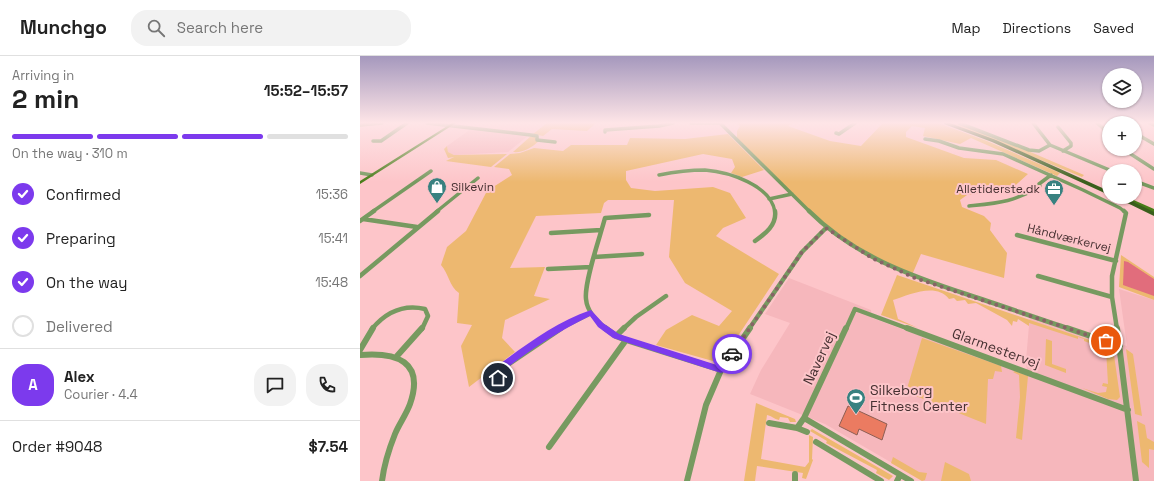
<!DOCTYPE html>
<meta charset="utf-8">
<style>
body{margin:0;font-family:"Space Grotesk",sans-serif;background:#f2f2f2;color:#222;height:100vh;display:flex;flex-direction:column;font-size:15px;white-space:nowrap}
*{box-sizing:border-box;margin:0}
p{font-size:13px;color:#767676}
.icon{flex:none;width:22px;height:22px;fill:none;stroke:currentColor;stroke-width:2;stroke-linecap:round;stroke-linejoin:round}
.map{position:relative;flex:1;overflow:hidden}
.drawer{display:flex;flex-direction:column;background:#fff;width:360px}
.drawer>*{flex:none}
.tools{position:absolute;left:742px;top:12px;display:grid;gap:8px}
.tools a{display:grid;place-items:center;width:40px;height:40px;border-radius:50%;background:#fff;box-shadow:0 1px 3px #0004;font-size:20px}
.pin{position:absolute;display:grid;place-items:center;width:34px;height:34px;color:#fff;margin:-17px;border:2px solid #fff;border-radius:50%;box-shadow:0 1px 4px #0007}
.courier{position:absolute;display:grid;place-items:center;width:40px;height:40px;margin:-20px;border:3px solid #7c3aed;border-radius:50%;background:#fff;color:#222;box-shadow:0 1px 5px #0007}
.summary em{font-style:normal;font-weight:700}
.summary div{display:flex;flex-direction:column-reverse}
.summary{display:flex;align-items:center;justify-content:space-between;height:68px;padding:0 12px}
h1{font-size:26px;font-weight:700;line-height:30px}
.bar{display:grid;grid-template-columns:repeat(4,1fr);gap:6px 4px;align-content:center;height:48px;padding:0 12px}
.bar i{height:5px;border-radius:3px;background:#e0e0e0}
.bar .selected{background:#7c3aed}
.bar p{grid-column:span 4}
.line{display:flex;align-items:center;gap:10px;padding:0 12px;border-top:1px solid #e0e0e0}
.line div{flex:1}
.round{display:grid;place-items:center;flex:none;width:42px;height:42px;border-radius:16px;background:#f2f2f2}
ol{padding:0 12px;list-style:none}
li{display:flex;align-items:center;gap:12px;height:44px}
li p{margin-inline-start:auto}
li .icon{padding:4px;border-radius:50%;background:#7c3aed;color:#fff;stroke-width:4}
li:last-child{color:#767676}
li i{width:22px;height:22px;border:2px solid #e0e0e0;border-radius:50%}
header{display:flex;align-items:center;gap:24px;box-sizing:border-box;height:56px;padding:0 20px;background:#fff;border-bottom:1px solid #e0e0e0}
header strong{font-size:19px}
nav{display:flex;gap:22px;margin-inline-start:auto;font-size:14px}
.search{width:280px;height:36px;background:#f2f2f2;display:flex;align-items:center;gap:10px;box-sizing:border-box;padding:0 14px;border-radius:16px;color:#767676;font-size:15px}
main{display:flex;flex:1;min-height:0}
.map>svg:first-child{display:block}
</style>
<header>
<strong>Munchgo</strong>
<div class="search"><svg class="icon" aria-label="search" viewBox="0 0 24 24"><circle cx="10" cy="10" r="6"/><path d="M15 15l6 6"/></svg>Search here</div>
<nav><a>Map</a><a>Directions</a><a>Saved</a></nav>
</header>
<main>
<section class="drawer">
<div class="summary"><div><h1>2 min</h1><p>Arriving in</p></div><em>15:52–15:57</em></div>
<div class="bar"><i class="selected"></i><i class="selected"></i><i class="selected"></i><i></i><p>On the way · 310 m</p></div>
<ol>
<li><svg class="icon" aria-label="check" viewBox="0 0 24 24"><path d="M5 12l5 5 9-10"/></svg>Confirmed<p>15:36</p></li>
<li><svg class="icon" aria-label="check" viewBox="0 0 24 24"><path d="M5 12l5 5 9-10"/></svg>Preparing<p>15:41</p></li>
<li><svg class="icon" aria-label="check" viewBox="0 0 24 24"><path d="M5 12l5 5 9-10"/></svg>On the way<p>15:48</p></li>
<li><i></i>Delivered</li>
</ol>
<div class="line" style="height:72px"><b class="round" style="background:#7c3aed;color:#fff">A</b><div><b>Alex</b><p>Courier · 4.4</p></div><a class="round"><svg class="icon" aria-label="chat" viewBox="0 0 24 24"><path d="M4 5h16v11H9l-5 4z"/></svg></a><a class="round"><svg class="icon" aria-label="phone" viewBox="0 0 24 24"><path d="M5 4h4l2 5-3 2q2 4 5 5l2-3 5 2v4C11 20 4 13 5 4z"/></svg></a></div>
<div class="line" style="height:52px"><div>Order #9048</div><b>$7.54</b></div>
</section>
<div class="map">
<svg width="794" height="425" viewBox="0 0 794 425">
<rect width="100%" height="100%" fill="#fdc5c9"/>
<path fill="#f6b7bc" d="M111,73L169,79L148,96L94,99L88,96L87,90Z
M429,222L511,254L512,262L667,319L666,304L670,258L767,290L759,233L794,244V425H563L465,368L390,338L401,314L430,267L405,258Z"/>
<path fill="#edb870" d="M187,67H236L227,75L192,73L183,80L173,78Z
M377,67H432L428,70L470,85L501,90L522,68L520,67H578L627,85L700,117L697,120L611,82L600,88L563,80L565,72L552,70L546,76V81L604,102L636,104L668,118L650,134L607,139L600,144L602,151L624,160L631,167L630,174L647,197L644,222L561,198L552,219C530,209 507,199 487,185C446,158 411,116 377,82V75L380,70Z
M591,67L619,74L724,119L722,121Z
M368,78L404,114L382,121L371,117L375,111L372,103L343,98L266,115V124L271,132L295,135L353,131L370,137L386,162L363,172L356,180L419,218L360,307L296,289L306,274L332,259L359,270L372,255L325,227L309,201L314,144H248L244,147L241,157L176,160L150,212L185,211L174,240L190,243L145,264L142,282L155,296L109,331L101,290L112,269L97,267L99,237C89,230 89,218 81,209L87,191L106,175L127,135L152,119L149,113L134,111L150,98L160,97L174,92L203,95L211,89H267L270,82L325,83Z
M171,80L175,81L179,85C171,92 163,97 153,96Z
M87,90L88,96L94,99L147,98L131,111L86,105L94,101L88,102L84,93Z
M761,199L794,221V244L759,231Z
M537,219L753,292L760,341L757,344L748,343L722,332L738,337L746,336L747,331L742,330L743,327L748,328L746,293L724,285V283L718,281V283L669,267V270L658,263L657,266L653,265L652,270L647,264L616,247L608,248L605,244L597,245L594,242L589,243C576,226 549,239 533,244L538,263L558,272L521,259Z
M562,282L641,310L642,316L635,315L633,323H628L626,368L546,336Z
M686,283L692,285V308L706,313V317L685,309Z
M766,293L773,298L782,360L775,358Z
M655,315L668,320L662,384L656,382L660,341L659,319L653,316Z
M396,347L435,363L436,366H430L428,362L420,361L419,364C414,363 412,360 407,359L401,403L445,411L449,406V379L453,381L452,403L453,404L446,423L442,422L443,417L397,410L395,425H384Z
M777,365L785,369L787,382L794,386V394L789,393V412L782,406Z
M452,373L533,420L529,424L516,417L517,414L466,387L467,385L450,375Z
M533,401L559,416L567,417L565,424L562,425L531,407Z
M585,406L609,418L611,425H581Z"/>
<path fill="#e16d7c" d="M764,205L768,206L794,223V240L763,229Z"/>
<path fill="#eb7b61" stroke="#8d5e53" d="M488,350L527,368L522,384L499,373L497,379L479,370Z"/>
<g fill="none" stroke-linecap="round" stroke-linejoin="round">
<path stroke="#779a60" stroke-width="3.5" d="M67,67L171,79L177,80V84L195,86
M331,67H359
M360,67L450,156
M599,67L669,94L679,95L690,89
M673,67L690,89L752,115
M737,67L749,77
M790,67L794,69
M0,69L22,67
M698,71L711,87V90L703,95
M245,76V74L299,70L313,67
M476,77L479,78L495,67
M775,77L794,88
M565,83L579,85L599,92L643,98L723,134L760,152L765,156
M13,85H21L47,67
M763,93L794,113
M0,117L12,119
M299,119C314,116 330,114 345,114C369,116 411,129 415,156
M775,125L794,132
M409,143L432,138
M609,150C638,147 655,146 680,130L679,128L691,119
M12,156L71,115
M76,156L118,122"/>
<path stroke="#779a60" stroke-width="4.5" d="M449,155C494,200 551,220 609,239C643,250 676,262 710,273
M3,163L57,171
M0,165L14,155
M191,177L241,174
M657,179L756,205
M395,185C405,178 417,169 415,155
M234,201L282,198
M188,213L231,211
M0,220L78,155
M678,220L752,241
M12,273C26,256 43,248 65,253L68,260L62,273
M199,273L231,257
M247,273C237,266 227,255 226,243C224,226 240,181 245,162L289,159
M263,273L276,261L306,240
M389,273L442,196L466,172
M486,273L495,253L549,273
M757,273L752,241V220L766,157L764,155"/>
<path stroke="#779a60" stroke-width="6" d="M245,272L256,280L266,284L361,314
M486,272L444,362L551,425
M547,272L768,354
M707,272L760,290
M757,272L776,425
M256,280L264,272
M0,294L13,272
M0,299C36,296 65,305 50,348C46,359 39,368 35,378C29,393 24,409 22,425
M37,300L62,272
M139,322L133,318L201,272
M409,367L437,372L447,376
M437,372L444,362
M456,386L521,425
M189,391L266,284
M435,418V425
M327,425L346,349L361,314L390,272
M537,425L540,419"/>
<path fill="#487c18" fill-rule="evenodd" d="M92,67H96L0,128V125Z
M769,142L794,153V157L767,145L766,144Z"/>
<path fill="#3a5f1c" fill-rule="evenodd" d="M584,67H590L636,84L749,135V139L632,86L584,68Z
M755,141H763L794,156V160Z"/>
</g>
<linearGradient id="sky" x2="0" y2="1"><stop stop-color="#a598bd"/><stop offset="0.53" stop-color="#fee5e7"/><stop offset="1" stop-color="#fee5e7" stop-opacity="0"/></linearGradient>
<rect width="794" height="126" fill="url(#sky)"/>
<path fill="#7c3aed" d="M231,254L243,267L259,278L360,310L369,296H375L376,298L364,316L361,317L253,282L238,271L230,260C197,276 168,295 139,318L143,322L141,324H136L130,320V315C162,292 193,267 231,254Z"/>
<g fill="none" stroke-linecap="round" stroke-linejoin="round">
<path stroke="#866466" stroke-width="4" stroke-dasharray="0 7.2" d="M372,298L442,196L466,172L512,202L555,222L746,285"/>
</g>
<defs>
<g id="shop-pin" transform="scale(1)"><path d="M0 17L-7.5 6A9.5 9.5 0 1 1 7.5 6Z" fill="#388180" stroke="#fdc5c9"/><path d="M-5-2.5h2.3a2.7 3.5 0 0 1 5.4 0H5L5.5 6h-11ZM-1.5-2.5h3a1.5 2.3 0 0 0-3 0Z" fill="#fff"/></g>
<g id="office-pin" transform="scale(1)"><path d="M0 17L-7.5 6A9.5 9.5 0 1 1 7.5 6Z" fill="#388180" stroke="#fdc5c9"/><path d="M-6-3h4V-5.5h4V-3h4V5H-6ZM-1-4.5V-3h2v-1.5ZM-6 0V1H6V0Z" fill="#fff"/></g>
<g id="stadium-pin" transform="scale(1)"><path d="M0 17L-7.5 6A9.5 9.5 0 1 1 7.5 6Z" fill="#388180" stroke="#fdc5c9"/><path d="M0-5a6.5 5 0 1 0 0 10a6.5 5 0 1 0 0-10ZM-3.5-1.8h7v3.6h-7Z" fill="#fff"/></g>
</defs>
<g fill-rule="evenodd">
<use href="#shop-pin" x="77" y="131"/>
<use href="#office-pin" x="694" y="133"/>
<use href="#stadium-pin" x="496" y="342"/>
</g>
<g text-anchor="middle" stroke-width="4" stroke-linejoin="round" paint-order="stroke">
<g font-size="12" fill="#463031" stroke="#fdc5c9" text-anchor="start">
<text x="91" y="135">Silkevin</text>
<text x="680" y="137" text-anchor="end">Alletiderste.dk</text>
</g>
<g font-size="12" fill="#463031" stroke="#fdc5c9">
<text transform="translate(709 182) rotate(14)" y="4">Håndværkervej</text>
</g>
<g font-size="14" fill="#463031" stroke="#fdc5c9">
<text transform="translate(636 292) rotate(20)" y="5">Glarmestervej</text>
<text transform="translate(459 302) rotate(-65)" y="5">Navervej</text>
</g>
<g font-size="14" fill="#463031" stroke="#fdc5c9" text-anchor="start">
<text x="510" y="339">Silkeborg<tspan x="510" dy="16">Fitness Center</tspan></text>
</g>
</g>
</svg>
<div class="tools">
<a><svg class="icon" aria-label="layers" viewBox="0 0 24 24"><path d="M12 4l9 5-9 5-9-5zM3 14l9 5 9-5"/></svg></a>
<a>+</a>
<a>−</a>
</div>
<div class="pin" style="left:746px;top:285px;background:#ea580c"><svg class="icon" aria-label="bag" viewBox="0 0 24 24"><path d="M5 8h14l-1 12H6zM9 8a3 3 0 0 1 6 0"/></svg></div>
<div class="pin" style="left:138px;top:322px;background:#1f2937"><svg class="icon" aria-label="home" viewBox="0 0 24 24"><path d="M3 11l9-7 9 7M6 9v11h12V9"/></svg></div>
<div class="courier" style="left:372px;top:298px"><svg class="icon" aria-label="car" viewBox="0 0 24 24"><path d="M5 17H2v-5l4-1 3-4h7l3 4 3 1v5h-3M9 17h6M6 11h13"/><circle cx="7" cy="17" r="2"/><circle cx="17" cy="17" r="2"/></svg></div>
</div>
</main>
